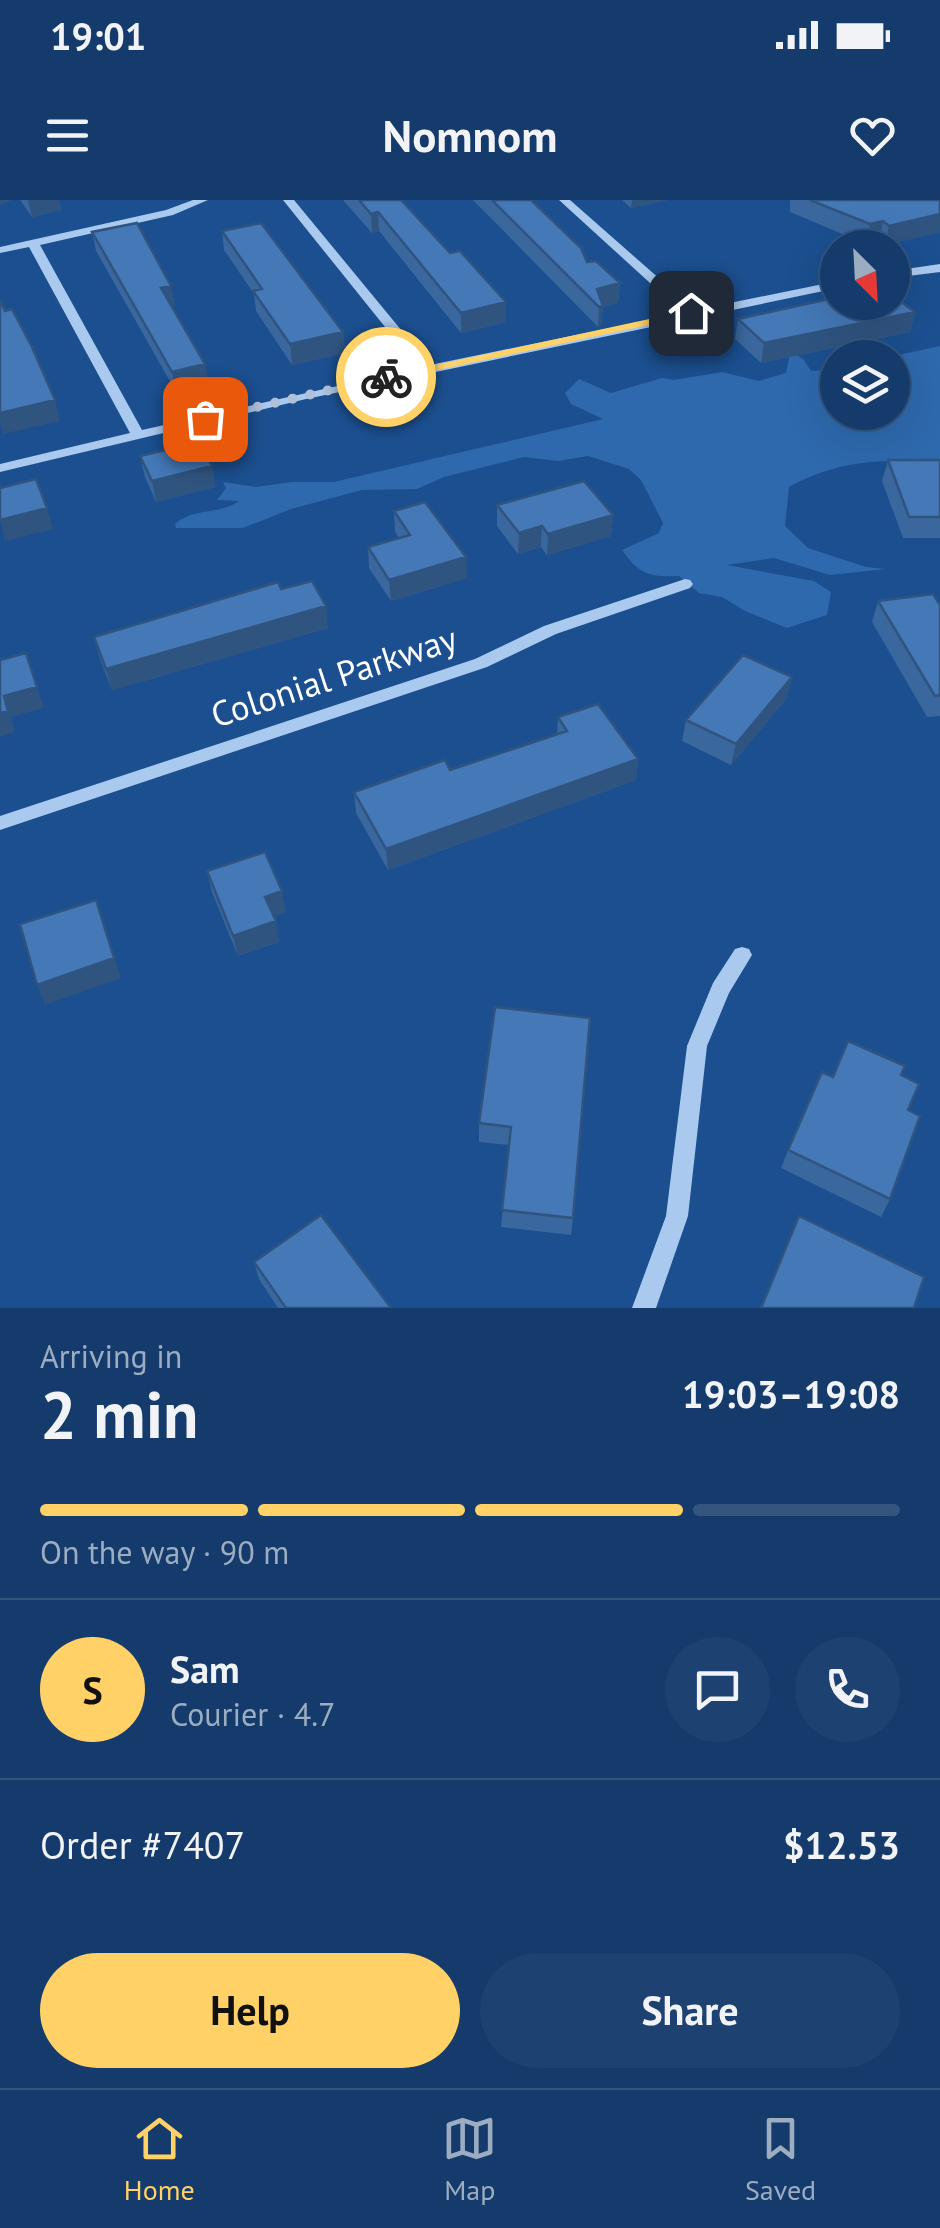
<!DOCTYPE html>
<meta charset="utf-8">
<style>
body{margin:0;font-family:"PT Sans",sans-serif;background:#1d4271;color:#f1f3f6;height:100vh;display:flex;flex-direction:column;font-size:38px;white-space:nowrap}
*{box-sizing:border-box;margin:0}
p{font-size:32px;color:#9dadc1}
.icon{flex:none;width:55px;height:55px;fill:none;stroke:currentColor;stroke-width:2;stroke-linecap:round;stroke-linejoin:round}
.map{position:relative;height:1108px;overflow:hidden}
.panel{display:flex;flex-direction:column;background:#143b6b;flex:1}
.panel>*{flex:none}
.needle{width:65px;rotate:156deg}
.fabs{position:absolute;left:820px;top:30px;display:grid;gap:20px}
.fabs a{display:grid;place-items:center;width:90px;height:90px;border-radius:50%;background:#143b6b;box-shadow:0 10px 40px #0002,0 0 0 2px #33557e;font-size:50px}
.pin{position:absolute;display:grid;place-items:center;width:85px;height:85px;color:#fff;margin:-42px;border-radius:20px;box-shadow:0 5px 15px #0006}
.courier{position:absolute;display:grid;place-items:center;width:100px;height:100px;margin:-50px;border:8px solid #ffd166;border-radius:50%;background:#fff;color:#222;box-shadow:0 2px 12px #0007}
.summary em{font-style:normal;font-weight:700}
.summary div{display:flex;flex-direction:column-reverse}
.summary{display:flex;align-items:center;justify-content:space-between;height:170px;padding:0 40px}
h1{font-size:65px;font-weight:700;line-height:75px}
.bar{display:grid;grid-template-columns:repeat(4,1fr);gap:15px 10px;align-content:center;height:120px;padding:0 40px}
.bar i{height:12px;border-radius:8px;background:#33557e}
.bar .active{background:#ffd166}
.bar p{grid-column:span 4}
.line{display:flex;align-items:center;gap:25px;padding:0 40px;border-top:2px solid #33557e}
.line div{flex:1}
.round{display:grid;place-items:center;flex:none;width:105px;height:105px;border-radius:52px;background:#1d4271}
.primary-button{display:flex;gap:20px;margin-top:auto;padding:20px 40px}
.primary-button a{flex:1;height:115px;border-radius:60px;background:#ffd166;color:#111;font-size:40px;font-weight:700;line-height:115px;text-align:center}
.primary-button a+a{background:#1d4271;color:#f1f3f6}
.status{display:flex;justify-content:space-between;align-items:center;height:70px;padding:0 50px;background:#143b6b;direction:ltr}
.status svg{height:28px;fill:currentColor}
header{display:flex;justify-content:space-between;align-items:center;height:130px;padding:0 40px;background:#143b6b;font-size:45px;font-weight:700}
.tab-bar{display:flex;justify-content:space-around;align-items:center;height:140px;border-top:2px solid #33557e;background:#143b6b;font-size:28px;color:#9dadc1}
.tab-bar a{display:grid;justify-items:center;gap:5px}
.tab-bar .active{color:#ffd166}
.map>svg:first-child{display:block}
</style>
<div class="status"><b>19:01</b><svg viewBox="0 0 49 12"><path d="M0 12V9h3v3zM5 12V6h3v6zM10 12V3h3v9zM15 12V0h3v12zM26 1h20v11H26zM47 4h2v5h-2z"/></svg></div>
<header><svg class="icon" aria-label="menu" viewBox="0 0 24 24"><path d="M4 6h16M4 12h16M4 18h16"/></svg>Nomnom<svg class="icon" aria-label="heart" viewBox="0 0 24 24"><path d="M12 20l-8-8c-3-5 5-10 8-4 3-6 11-1 8 4z"/></svg></header>
<div class="map">
<svg width="940" height="1108" viewBox="0 0 940 1108">
<rect width="100%" height="100%" fill="#1b4f8f"/>
<path fill="#2e69ad" d="M940,146V268C891,254 832,262 789,287L785,326L808,348L866,367L886,369L830,375L774,358L727,365L814,381L831,392L827,415L787,428L745,411L722,397L699,393L679,376C649,377 640,375 622,350L659,333L663,323L641,280L629,269L588,256L558,261L524,257L444,277L417,289L362,290L291,309L243,328H176L175,324C194,307 220,315 239,301L217,300L226,288L223,282L256,287L292,282H334L603,219L571,204L565,193L579,179L611,193L662,178L674,180L722,172L759,181L786,173L790,153L787,148L804,160L811,171L837,169L838,212H892V158L889,157Z"/>
<g fill="none" stroke-linecap="round" stroke-linejoin="round">
<path fill="#a9c9ee" fill-rule="evenodd" d="M193,0H208L173,15L40,45L142,230L418,168L283,0H294L430,165L683,113L559,0H570L695,110L838,81V88L306,199L0,272V264L130,233L29,47L0,53V47L166,10Z
M940,64V72L892,78V71Z
M685,379L690,380L693,384L690,388L556,434L487,467L0,630V616L475,459L544,426Z
M742,747L749,749L752,755L729,793L707,846L688,1016L656,1108H632L666,1016L687,846L713,783L735,749Z"/>
</g>
<path fill="#3a679d" d="M20,0H59L61,10L32,17Z
M343,0H401L506,122L461,133L379,31L372,33Z
M473,0H531L587,62L620,83L618,103L603,107L601,126L598,127Z
M622,0H667L631,8Z
M790,0H940V32L885,45L879,41L866,44L790,12Z
M222,31L343,132L345,153L292,165L256,111L254,94L224,50Z
M92,32L171,86L175,106L172,107L209,185L176,192L96,51Z
M915,112L910,132L761,163L735,139L738,119Z
M140,256L212,266L215,287L156,302L145,277Z
M888,260H940V338H903L882,281Z
M497,305L613,315L611,336L547,355L541,347L518,354L497,326Z
M394,311L467,378L391,401L369,368L368,347L399,338L395,332Z
M878,401L940,405V516L927,517L872,422Z
M328,428L112,490L100,459L94,437Z
M792,477L787,498L731,565L682,541L686,520Z
M558,517L638,559L636,580L388,670L356,613L354,592L450,570L557,534Z
M207,671L286,712L274,716L279,742L238,756L212,692Z
M495,807L573,1018L571,1035L501,1027L509,945L479,942V923Z
M901,875L908,910L890,999L881,1017L781,968L788,950L833,877Z
M254,1062L391,1108H278L259,1079Z"/>
<path fill="#305480" d="M0,0H12L0,5Z
M28,0H59L61,10L32,17Z
M632,0H667L631,8Z
M378,12L379,31L372,33L371,14Z
M940,14V32L885,45L889,26Z
M883,21L879,41L866,44L870,24Z
M620,83L618,103L603,107L601,126L598,127L599,107L597,89Z
M171,86L175,106L165,108L161,88Z
M506,102V122L461,133V113Z
M915,112L910,132L761,163L764,143Z
M343,132L345,153L292,165L290,144Z
M205,164L209,185L176,192L172,172Z
M55,200L60,221L3,234L0,223V213Z
M212,266L215,287L156,302L152,281Z
M47,308L53,329L5,341L0,320Z
M613,315L611,336L547,355L548,334Z
M542,326L541,347L518,354L519,333Z
M466,357L467,378L391,401L389,380Z
M326,406L328,428L112,490L106,469Z
M792,477L787,498L731,565L736,544Z
M37,487L44,508L11,517L15,532L0,537V513L4,496Z
M638,559L636,580L388,670L386,649Z
M282,691L286,712L269,718L265,697Z
M96,700L121,778L45,805L37,785Z
M276,721L279,742L238,756L233,736Z"/>
<path fill="#4478b7" stroke="#305480" stroke-width="2.5" d="M359,0H401L450,53L460,51L506,102L461,113L378,12L371,14Z
M492,0H531L581,48L587,62L596,61L620,83L597,89L603,106L599,107Z
M810,0H940V14L889,26L883,21L870,24Z
M137,23L171,86L161,88L205,164L172,172L92,32Z
M261,23L343,132L290,144L253,91L262,89L222,31Z
M892,95L915,112L764,143L738,119L838,97V102H892Z
M0,100L5,111L12,109L32,147L55,200L0,213Z
M199,242L212,266L152,281L140,256Z
M888,260H940V317H909Z
M36,279L47,308L0,320V288Z
M584,281L613,315L548,334L542,326L519,333L497,305Z
M425,302L466,357L389,380L368,347L410,335L394,311Z
M312,381L326,406L106,469L94,437L278,382L281,389Z
M933,394L940,405V495L935,496L878,401Z
M26,453L37,487L4,496L8,511L0,513V460Z
M743,455L792,477L736,544L686,520Z
M598,504L638,559L386,649L354,592L445,560L450,570L567,531L558,517Z
M265,652L282,691L265,697L276,721L233,736L207,671Z
M96,700L114,758L37,785L20,724Z
M495,807L590,818L573,1018L502,1010L511,927L479,923Z
M848,841L905,866L901,875L919,884L908,910L920,916L890,999L788,950L822,872L833,877Z
M321,1015L391,1108H286L254,1062Z
M799,1016L924,1077L914,1108H761Z"/>
<path fill="#ffd166" d="M691,110L695,115L386,181L380,177Z"/>
<g fill="none" stroke-linecap="round" stroke-linejoin="round">
<path stroke="#afc1d8" stroke-width="10" stroke-dasharray="0 18" d="M205,219L386,177"/>
</g>
<g text-anchor="middle" stroke-width="8" stroke-linejoin="round" paint-order="stroke">
<g font-size="35" fill="#fff" stroke="#1b4f8f">
<text transform="translate(334 477) rotate(-18)" y="12">Colonial Parkway</text>
</g>
</g>
</svg>
<div class="fabs">
<a><svg class="needle" viewBox="-14 -14 28 28"><path d="M0-13l5 13h-10z" fill="#e53935"/><path d="M0 13l5-13h-10z" fill="#9dadc1"/></svg></a>
<a><svg class="icon" aria-label="layers" viewBox="0 0 24 24"><path d="M12 4l9 5-9 5-9-5zM3 14l9 5 9-5"/></svg></a>
</div>
<div class="pin" style="left:205px;top:219px;background:#ea580c"><svg class="icon" aria-label="bag" viewBox="0 0 24 24"><path d="M5 8h14l-1 12H6zM9 8a3 3 0 0 1 6 0"/></svg></div>
<div class="pin" style="left:691px;top:113px;background:#1f2937"><svg class="icon" aria-label="home" viewBox="0 0 24 24"><path d="M3 11l9-7 9 7M6 9v11h12V9"/></svg></div>
<div class="courier" style="left:386px;top:177px"><svg class="icon" aria-label="bike" viewBox="0 0 24 24"><circle cx="6" cy="16" r="4"/><circle cx="18" cy="16" r="4"/><path d="M6 16l4-8h5l3 8M10 8l3 8H6M13 5h3"/></svg></div>
</div>
<section class="panel">
<div class="summary"><div><h1>2 min</h1><p>Arriving in</p></div><em>19:03–19:08</em></div>
<div class="bar"><i class="active"></i><i class="active"></i><i class="active"></i><i></i><p>On the way · 90 m</p></div>
<div class="line" style="height:180px"><b class="round" style="background:#ffd166;color:#111">S</b><div><b>Sam</b><p>Courier · 4.7</p></div><a class="round"><svg class="icon" aria-label="chat" viewBox="0 0 24 24"><path d="M4 5h16v11H9l-5 4z"/></svg></a><a class="round"><svg class="icon" aria-label="phone" viewBox="0 0 24 24"><path d="M5 4h4l2 5-3 2q2 4 5 5l2-3 5 2v4C11 20 4 13 5 4z"/></svg></a></div>
<div class="line" style="height:130px"><div>Order #7407</div><b>$12.53</b></div>
<div class="primary-button"><a>Help</a><a>Share</a></div>
</section>
<nav class="tab-bar">
<a class="active"><svg class="icon" aria-label="home" viewBox="0 0 24 24"><path d="M3 11l9-7 9 7M6 9v11h12V9"/></svg>Home</a>
<a><svg class="icon" aria-label="map" viewBox="0 0 24 24"><path d="M3 6l6-2 6 2 6-2v14l-6 2-6-2-6 2zM9 4v14M15 6v14"/></svg>Map</a>
<a><svg class="icon" aria-label="saved" viewBox="0 0 24 24"><path d="M7 4h10v16l-5-4-5 4z"/></svg>Saved</a>
</nav>
